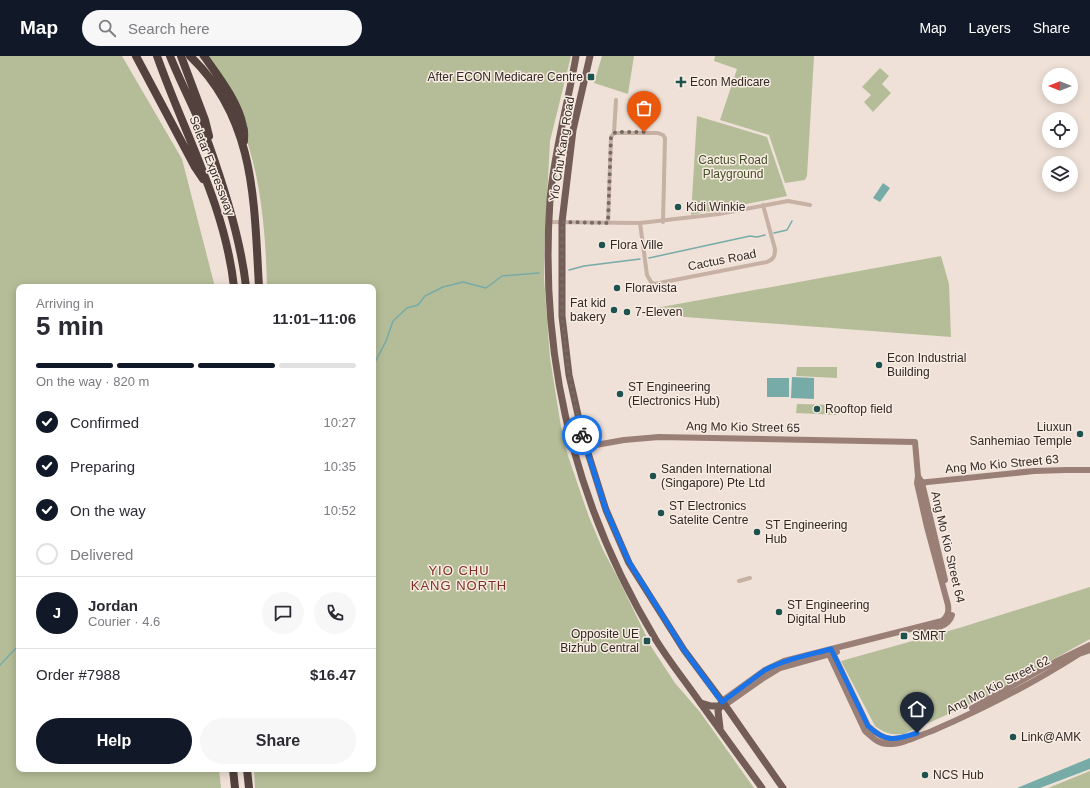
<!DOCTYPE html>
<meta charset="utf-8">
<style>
body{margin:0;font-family:Helvetica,sans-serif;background:#f7f7f7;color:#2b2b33;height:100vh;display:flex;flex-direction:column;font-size:15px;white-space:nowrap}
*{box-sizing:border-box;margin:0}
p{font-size:13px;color:#7c7c81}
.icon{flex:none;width:22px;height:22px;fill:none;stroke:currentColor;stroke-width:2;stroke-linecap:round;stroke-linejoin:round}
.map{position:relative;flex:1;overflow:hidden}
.side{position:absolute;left:16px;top:228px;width:360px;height:488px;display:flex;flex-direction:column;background:#fff;border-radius:8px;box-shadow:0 2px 10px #0003}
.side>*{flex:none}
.needle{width:26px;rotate:270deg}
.buttons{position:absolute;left:1042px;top:12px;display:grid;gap:8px}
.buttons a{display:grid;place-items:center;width:36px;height:36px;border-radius:50%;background:#fff;box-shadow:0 2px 10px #0003;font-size:20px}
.pin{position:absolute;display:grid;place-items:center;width:34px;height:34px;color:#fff;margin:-41px -17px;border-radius:50% 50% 50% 0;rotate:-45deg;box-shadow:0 0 4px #0007}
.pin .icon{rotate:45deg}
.courier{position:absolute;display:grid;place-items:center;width:40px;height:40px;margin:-20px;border:3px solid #1a73e8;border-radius:50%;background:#fff;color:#222;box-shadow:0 1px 5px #0007}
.summary em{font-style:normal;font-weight:700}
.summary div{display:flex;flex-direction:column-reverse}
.summary{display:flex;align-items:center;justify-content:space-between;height:68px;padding:0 20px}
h1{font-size:26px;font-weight:700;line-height:30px}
.bar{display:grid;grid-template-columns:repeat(4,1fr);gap:6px 4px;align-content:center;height:48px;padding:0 20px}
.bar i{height:5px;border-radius:3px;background:#e1e1e2}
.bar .on{background:#111827}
.bar p{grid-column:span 4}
.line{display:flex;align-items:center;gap:10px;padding:0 20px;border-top:1px solid #e1e1e2}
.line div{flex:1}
.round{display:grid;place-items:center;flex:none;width:42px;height:42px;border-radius:21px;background:#f7f7f7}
ol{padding:0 20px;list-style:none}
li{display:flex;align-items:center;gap:12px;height:44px}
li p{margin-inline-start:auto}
li .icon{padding:4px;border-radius:50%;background:#111827;color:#fff;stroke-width:4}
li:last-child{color:#7c7c81}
li i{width:22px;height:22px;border:2px solid #e1e1e2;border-radius:50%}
.cta{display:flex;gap:8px;margin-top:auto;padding:8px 20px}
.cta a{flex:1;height:46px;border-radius:24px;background:#111827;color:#fff;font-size:16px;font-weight:700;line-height:46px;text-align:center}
.cta a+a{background:#f7f7f7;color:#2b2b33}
header{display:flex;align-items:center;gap:24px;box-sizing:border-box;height:56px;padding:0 20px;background:#111827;color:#fff}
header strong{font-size:19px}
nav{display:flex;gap:22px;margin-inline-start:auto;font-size:14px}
.search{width:280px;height:36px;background:#f7f7f7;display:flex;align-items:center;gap:10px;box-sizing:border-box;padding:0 14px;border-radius:22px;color:#7c7c81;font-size:15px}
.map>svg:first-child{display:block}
</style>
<header>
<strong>Map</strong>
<div class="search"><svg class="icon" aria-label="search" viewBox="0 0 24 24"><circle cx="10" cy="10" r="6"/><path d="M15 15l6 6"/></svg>Search here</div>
<nav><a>Map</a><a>Layers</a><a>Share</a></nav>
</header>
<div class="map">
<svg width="1090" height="732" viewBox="0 0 1090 732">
<rect width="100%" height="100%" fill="#efe1d7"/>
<path fill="#b5bd98" d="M0,0H122L182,103L215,231H19V713H219L221,732H0Z
M198,0H571L550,85L544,198V222L550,302L561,371L568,400L589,461L603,494L619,524L652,592L675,627L700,656L754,732H255L254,713H373V231H267C265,150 256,61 198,0Z
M602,0H634L628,38L594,27Z
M715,0H814L807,120L805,124L785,127L769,79L720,64L737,13L714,5Z
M880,12L889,20L882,28L891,37L873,56L864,46L871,39L862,31Z
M697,60L767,81L787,140L691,159Z
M941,200L949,228L951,281L658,259L656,252Z
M797,311H837V322L796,320Z
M797,348L837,349V359L796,357Z
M1090,531V583L982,643L904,678C891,679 886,678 875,670L841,605L959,572Z
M1090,715V732H1048Z"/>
<path fill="#77aba8" d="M883,127L890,132L880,146L873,142Z
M792,321L814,322V343L791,342Z
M767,322H789V341H767Z
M1090,702V713L1040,732H1017Z"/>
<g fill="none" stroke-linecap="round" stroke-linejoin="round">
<path stroke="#77aba8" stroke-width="1.5" d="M774,177L787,174L792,165
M649,202L750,180L757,181L765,179
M569,214L584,210L640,203
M373,310L386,285L393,265L407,252L418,249L425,240L443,231L463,226L486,232L502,220L539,217
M0,609L19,589"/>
<path stroke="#c7b0a4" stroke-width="4" d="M614,77H658L663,79L665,82L663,166
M549,166L640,167L719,158L788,145L810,149
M608,167L611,81L614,77L616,44
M640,167L647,219L651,226L654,228L767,206C774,203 775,200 775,193L763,149
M739,525L750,522"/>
<path stroke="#9a7f76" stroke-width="6" d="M573,393L624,384L659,381L915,386L918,420L917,427L927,471L948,549C949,556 948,560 942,565L784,605L765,614L722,645
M918,420L922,427L945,524
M918,427L1034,415L1066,414H1090
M919,575C932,573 948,572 952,559
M832,595L868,670C880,681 889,686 905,681
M828,596L865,675C872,681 878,688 888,688C901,689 920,679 932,675C983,653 1032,628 1079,598L1090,594
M725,649L762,623L780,612L837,596
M972,652L1055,606L1090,589"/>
<path stroke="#745d57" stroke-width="7" d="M576,0C568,48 554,95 550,144C539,303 574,448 656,584C669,605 685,625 699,645C720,674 741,703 762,732
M590,0L573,74L562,166V260L569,319L583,381L606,454L629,507L684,594L725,649L783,732
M701,647L711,650H723
M720,672L718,655L722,645"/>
<path stroke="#53413d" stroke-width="8" d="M136,0L195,111L203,123
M157,0C184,77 225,149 234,231
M170,0C182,30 198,59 209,89C225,134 241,184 246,231
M181,0L205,64L209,80
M190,0C256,63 254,147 259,231
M204,0C218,20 238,45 243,70C245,75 244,80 244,85
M233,713L235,732
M247,713L249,732"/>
</g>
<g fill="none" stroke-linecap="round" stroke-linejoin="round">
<path stroke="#746963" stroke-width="4" stroke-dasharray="0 7.2" d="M582,379L569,319L562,260V166L608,167L611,81L614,77L617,76H644"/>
<path stroke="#1a73e8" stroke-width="5" d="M582,379L606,454L629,506L684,594L722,646L765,614C786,603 809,599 831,593L868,670C886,687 895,684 917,677"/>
</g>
<g fill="#1d524f" stroke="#f8ece3" stroke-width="1.5">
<rect x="587" y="17" width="8" height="8" rx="2"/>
<path d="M679 20h4v4h4v4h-4v4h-4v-4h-4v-4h4z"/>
<circle cx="678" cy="151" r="4"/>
<circle cx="602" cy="189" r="4"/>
<circle cx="617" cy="232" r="4"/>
<circle cx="614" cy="254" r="4"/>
<circle cx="627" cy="256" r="4"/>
<circle cx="879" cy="309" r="4"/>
<circle cx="620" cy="338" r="4"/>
<circle cx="817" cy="353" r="4"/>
<circle cx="1080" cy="378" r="4"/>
<circle cx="653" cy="420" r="4"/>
<circle cx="661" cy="457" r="4"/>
<circle cx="757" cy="476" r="4"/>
<circle cx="779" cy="556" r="4"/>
<rect x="900" y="576" width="8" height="8" rx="2"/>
<rect x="643" y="581" width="8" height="8" rx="2"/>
<circle cx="1013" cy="681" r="4"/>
<circle cx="925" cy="719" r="4"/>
</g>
<g text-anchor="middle" stroke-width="3" stroke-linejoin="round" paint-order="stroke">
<g font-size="12" fill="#322825" stroke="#f8ece3" text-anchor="start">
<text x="583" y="25" text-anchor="end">After ECON Medicare Centre</text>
<text x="690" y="30">Econ Medicare</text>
<text x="686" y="155">Kidi Winkie</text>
<text x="610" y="193">Flora Ville</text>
<text x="625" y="236">Floravista</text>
<text x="606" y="251" text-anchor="end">Fat kid<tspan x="606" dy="14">bakery</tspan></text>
<text x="635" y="260">7-Eleven</text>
<text x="887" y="306">Econ Industrial<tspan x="887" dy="14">Building</tspan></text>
<text x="628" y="335">ST Engineering<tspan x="628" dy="14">(Electronics Hub)</tspan></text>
<text x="825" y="357">Rooftop field</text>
<text x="1072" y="375" text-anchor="end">Liuxun<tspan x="1072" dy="14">Sanhemiao Temple</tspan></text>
<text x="661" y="417">Sanden International<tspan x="661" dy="14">(Singapore) Pte Ltd</tspan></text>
<text x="669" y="454">ST Electronics<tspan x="669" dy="14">Satelite Centre</tspan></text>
<text x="765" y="473">ST Engineering<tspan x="765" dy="14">Hub</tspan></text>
<text x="787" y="553">ST Engineering<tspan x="787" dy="14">Digital Hub</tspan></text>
<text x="639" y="582" text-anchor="end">Opposite UE<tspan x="639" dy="14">Bizhub Central</tspan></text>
<text x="912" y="584">SMRT</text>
<text x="1021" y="685">Link@AMK</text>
<text x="933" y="723">NCS Hub</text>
</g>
<g font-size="12" fill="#322825" stroke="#f8ece3">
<text transform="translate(562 93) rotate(-81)" y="4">Yio Chu Kang Road</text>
<text transform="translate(212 110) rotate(69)" y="4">Seletar Expressway</text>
<text transform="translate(722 204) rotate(-11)" y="4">Cactus Road</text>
<text transform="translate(743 371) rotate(1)" y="4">Ang Mo Kio Street 65</text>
<text transform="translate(1002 408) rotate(-5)" y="4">Ang Mo Kio Street 63</text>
<text transform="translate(948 491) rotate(77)" y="4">Ang Mo Kio Street 64</text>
<text transform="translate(998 629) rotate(-27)" y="4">Ang Mo Kio Street 62</text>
</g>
<g font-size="12" fill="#464f2a" stroke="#f8ece3">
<text x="733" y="108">Cactus Road<tspan x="733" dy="14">Playground</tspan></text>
</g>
<g font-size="13" letter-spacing="1" fill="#7e2e22" stroke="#f8ece3">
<text x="459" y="519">YIO CHU<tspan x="459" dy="15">KANG NORTH</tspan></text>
</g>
</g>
</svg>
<div class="buttons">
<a><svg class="needle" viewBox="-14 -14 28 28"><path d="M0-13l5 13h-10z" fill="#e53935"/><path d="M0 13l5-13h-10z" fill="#7c7c81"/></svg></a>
<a><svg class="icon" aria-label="locate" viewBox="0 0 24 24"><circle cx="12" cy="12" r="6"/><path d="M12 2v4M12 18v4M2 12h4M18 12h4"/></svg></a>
<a><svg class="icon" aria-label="layers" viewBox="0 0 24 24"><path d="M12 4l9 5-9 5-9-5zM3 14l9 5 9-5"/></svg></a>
</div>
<div class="pin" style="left:644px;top:76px;background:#ea580c"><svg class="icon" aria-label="bag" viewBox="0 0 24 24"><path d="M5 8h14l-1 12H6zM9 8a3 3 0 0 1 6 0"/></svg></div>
<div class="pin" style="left:917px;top:677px;background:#1f2937"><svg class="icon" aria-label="home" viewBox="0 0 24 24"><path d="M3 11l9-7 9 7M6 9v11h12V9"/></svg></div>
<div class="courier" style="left:582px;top:379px"><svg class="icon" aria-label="bike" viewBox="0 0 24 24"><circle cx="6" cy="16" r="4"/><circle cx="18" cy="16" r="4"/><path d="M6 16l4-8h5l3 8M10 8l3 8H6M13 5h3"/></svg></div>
<section class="side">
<div class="summary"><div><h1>5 min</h1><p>Arriving in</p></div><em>11:01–11:06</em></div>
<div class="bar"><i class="on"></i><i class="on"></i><i class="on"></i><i></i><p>On the way · 820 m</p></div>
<ol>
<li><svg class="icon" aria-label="check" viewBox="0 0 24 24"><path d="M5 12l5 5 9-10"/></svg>Confirmed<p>10:27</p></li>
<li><svg class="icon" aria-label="check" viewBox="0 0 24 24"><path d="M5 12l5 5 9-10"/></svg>Preparing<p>10:35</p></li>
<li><svg class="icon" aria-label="check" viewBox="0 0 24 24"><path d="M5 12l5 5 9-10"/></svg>On the way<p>10:52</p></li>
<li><i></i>Delivered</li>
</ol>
<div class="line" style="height:72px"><b class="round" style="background:#111827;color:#fff">J</b><div><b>Jordan</b><p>Courier · 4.6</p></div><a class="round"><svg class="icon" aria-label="chat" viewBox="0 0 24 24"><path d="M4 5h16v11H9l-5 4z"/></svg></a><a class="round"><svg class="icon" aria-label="phone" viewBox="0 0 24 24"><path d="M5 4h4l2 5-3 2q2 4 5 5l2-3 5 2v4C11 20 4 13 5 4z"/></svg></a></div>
<div class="line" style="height:52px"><div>Order #7988</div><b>$16.47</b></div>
<div class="cta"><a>Help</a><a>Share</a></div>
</section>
</div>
